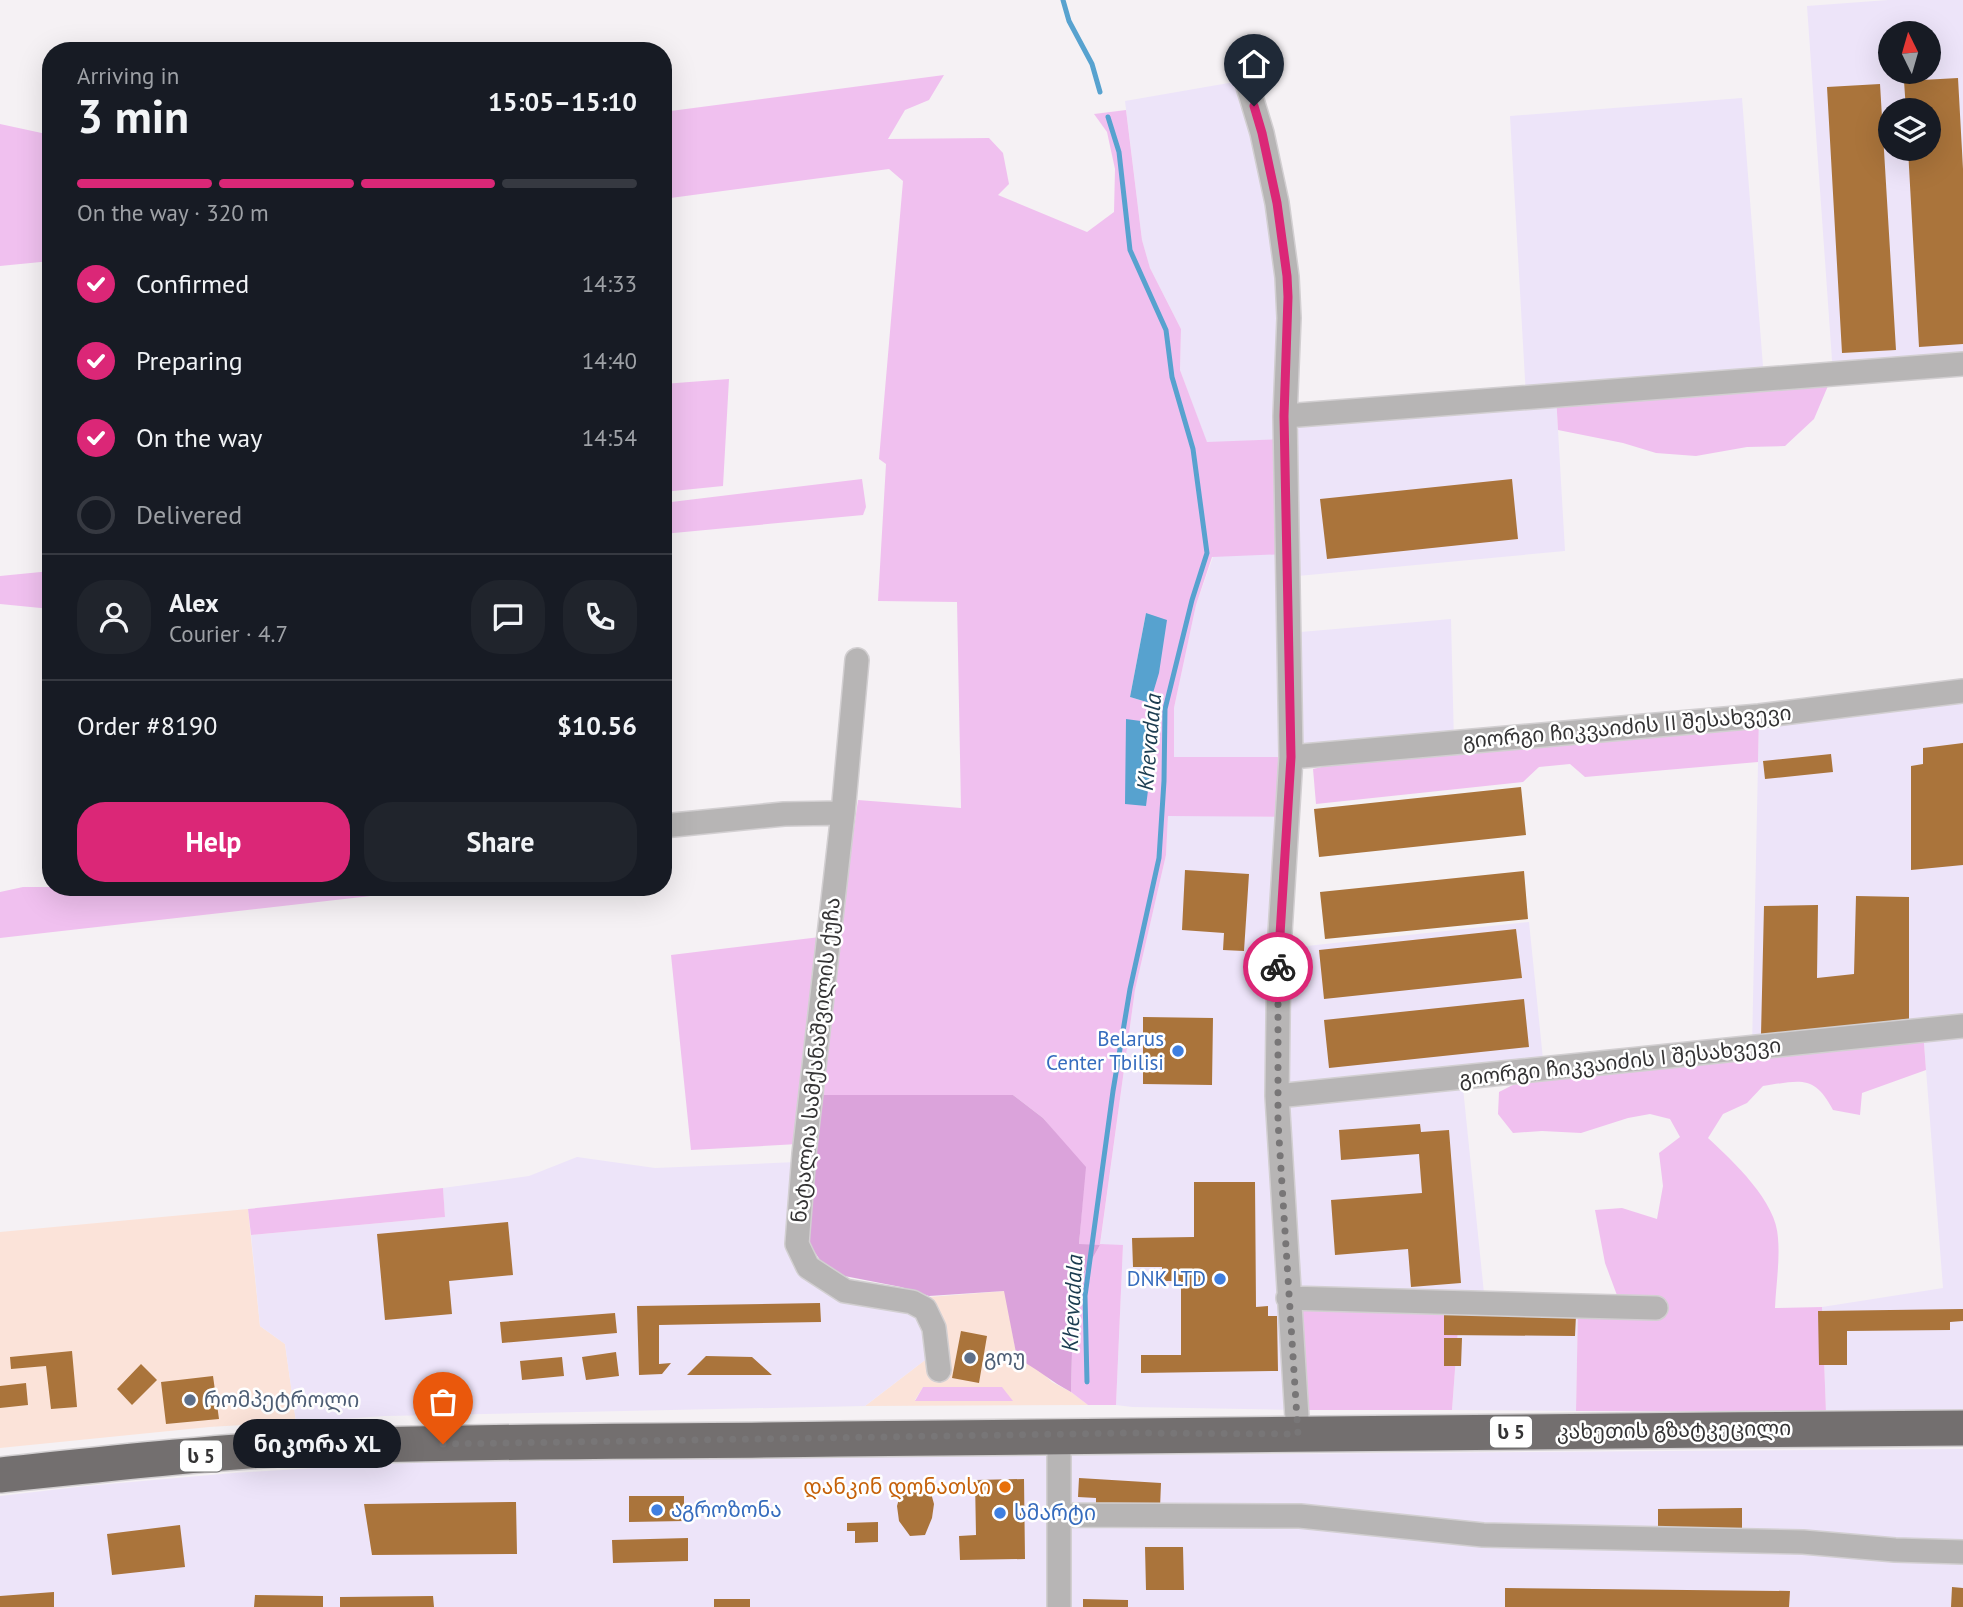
<!DOCTYPE html>
<meta charset="utf-8">
<style>
body{margin:0;font-family:"PT Sans","Noto Sans Georgian",sans-serif;background:#20242c;color:#f1f3f6;height:100vh;display:flex;flex-direction:column;font-size:26px;white-space:nowrap}
*{box-sizing:border-box;margin:0}
p{font-size:23px;color:#9ea1a6}
.icon{flex:none;width:38px;height:38px;fill:none;stroke:currentColor;stroke-width:2;stroke-linecap:round;stroke-linejoin:round}
.map{position:relative;flex:1;overflow:hidden}
.details{position:absolute;left:42px;top:42px;width:630px;height:854px;display:flex;flex-direction:column;background:#171b24;border-radius:28px;box-shadow:0 7px 28px #0002}
.details>*{flex:none}
.needle{width:46px;rotate:355deg}
.tools{position:absolute;left:1878px;top:21px;display:grid;gap:14px}
.tools a{display:grid;place-items:center;width:63px;height:63px;border-radius:50%;background:#171b24;box-shadow:0 7px 28px #0002;font-size:35px}
.pin{position:absolute;display:grid;place-items:center;width:60px;height:60px;color:#fff;margin:-72px -30px;border-radius:50% 50% 50% 0;rotate:-45deg;box-shadow:0 0 7px #0007}
.pin .icon{rotate:45deg}
.courier{position:absolute;display:grid;place-items:center;width:70px;height:70px;margin:-35px;border:5px solid #db2777;border-radius:50%;background:#fff;color:#222;box-shadow:0 2px 9px #0007}
.bubble{position:absolute;height:49px;border-radius:24px;background:#171b24;box-shadow:0 7px 28px #0002;font-size:23px;font-weight:700;line-height:49px;text-align:center}
.head em{font-style:normal;font-weight:700}
.head div{display:flex;flex-direction:column-reverse}
.head{display:flex;align-items:center;justify-content:space-between;height:119px;padding:0 35px}
h1{font-size:46px;font-weight:700;line-height:52px}
.bar{display:grid;grid-template-columns:repeat(4,1fr);gap:10px 7px;align-content:center;height:84px;padding:0 35px}
.bar i{height:9px;border-radius:5px;background:#363941}
.bar .selected{background:#db2777}
.bar p{grid-column:span 4}
.line{display:flex;align-items:center;gap:18px;padding:0 35px;border-top:2px solid #363941}
.line div{flex:1}
.round{display:grid;place-items:center;flex:none;width:74px;height:74px;border-radius:28px;background:#20242c}
ol{padding:0 35px;list-style:none}
li{display:flex;align-items:center;gap:21px;height:77px}
li p{margin-inline-start:auto}
li .icon{padding:7px;border-radius:50%;background:#db2777;color:#fff;stroke-width:4}
li:last-child{color:#9ea1a6}
li i{width:38px;height:38px;border:4px solid #363941;border-radius:50%}
.cta{display:flex;gap:14px;margin-top:auto;padding:14px 35px}
.cta a{flex:1;height:80px;border-radius:28px;background:#db2777;color:#fff;font-size:28px;font-weight:700;line-height:80px;text-align:center}
.cta a+a{background:#20242c;color:#f1f3f6}
.map>svg:first-child{display:block}
</style>
<div class="map">
<svg width="1963" height="1607" viewBox="0 0 1963 1607">
<rect width="100%" height="100%" fill="#f5f1f4"/>
<path fill="#fbe3d9" fill-rule="evenodd" d="M248,1209L260,1326L285,1344L296,1422L209,1427L0,1448V1232Z
M1005,1291L1017,1358L1038,1369L1052,1382L1071,1392L1088,1405L865,1406L929,1357L917,1314L929,1297ZM923,1387H1002L915,1400Z"/>
<path fill="#ede4f9" fill-rule="evenodd" d="M1888,0H1963V364L1833,374L1807,6ZM1890,33H1928V72H1890ZM1890,110H1928V149H1890Z
M1246,80L1277,203L1285,415L1526,397L1510,116L1742,98L1764,379L1556,395L1565,551L1287,577L1289,633L1451,619L1454,743L1291,757H1174V708L1196,605L1213,557L1285,439L1207,443L1180,370L1181,329L1150,268L1142,240L1125,101Z
M1963,691V1411L1826,1412L1822,1307L1943,1288L1923,1031L1752,1048L1759,716Z
M1168,815L1287,817L1279,949L1529,922L1544,1069L1462,1078L1485,1303L1578,1306L1576,1411L1452,1410L1460,1303L1296,1410L1132,1407L1116,1405L1123,1245H1100L1135,990L1166,855Z
M577,1157L655,1168L797,1162L788,1245L797,1274L844,1300L917,1314L926,1330L929,1357L865,1406L385,1416L296,1422L285,1344L260,1326L251,1235L445,1217L443,1188L529,1176Z
M1963,1449V1607H0V1496L86,1486L233,1473L380,1464L551,1459Z"/>
<path fill="#f0c0ef" fill-rule="evenodd" d="M944,75L929,100L905,110L888,139L989,138L1003,153L1009,184L998,195L1087,232L1114,212L1115,169L1107,132L1094,114L1126,110L1142,240L1150,268L1181,329L1180,370L1207,442L1285,439L1287,554L1212,557L1196,605L1174,708V757H1291L1287,817L1168,816L1166,855L1135,990L1100,1244L1123,1245L1116,1405H1088L1071,1392L1073,1311L1081,1279L1100,1245H1079L1085,1168L1043,1118L1013,1095H816L858,800L961,808L957,602L878,601L886,464L879,459L903,181L889,169L663,199V112ZM1146,613L1150,703L1130,697Z
M0,124L51,135V261L0,266Z
M1833,374L1814,419L1785,446L1747,447L1696,456L1656,453L1623,443L1558,430L1556,395Z
M729,379L723,486L663,492V384Z
M862,479L866,507L863,515L663,534V503Z
M51,571V609L0,604V576Z
M1759,716L1758,762L1585,777L1570,764L1539,767L1523,782L1316,804L1313,769L1404,748Z
M23,887H450L0,938V892Z
M820,937L798,1144L691,1150L671,955Z
M1923,1030L1926,1070L1862,1093L1860,1115L1833,1110C1814,1073 1799,1081 1763,1086L1747,1103L1723,1114L1708,1138C1733,1161 1777,1202 1778,1238C1780,1261 1776,1285 1775,1308L1822,1307L1826,1412L1576,1411L1578,1306H1621L1605,1263L1595,1210L1622,1208L1657,1219L1663,1186L1659,1153L1680,1137L1670,1119L1650,1114L1628,1118L1581,1133L1542,1131L1513,1133L1498,1114L1499,1092L1544,1069Z
M443,1188L445,1217L251,1235L248,1209Z
M1288,1298L1460,1302L1452,1410H1296Z
M923,1387H1002L1013,1401H915Z"/>
<path fill="#dba3db" d="M816,1095H1013L1043,1118L1086,1167L1079,1244L1100,1245L1081,1279L1073,1311L1071,1392C1052,1382 1036,1368 1017,1358L1004,1291L929,1296L901,1287L829,1273L807,1241Z"/>
<path fill="#57a2cf" d="M1146,613L1167,620L1159,673L1150,703L1130,697Z
M1126,719L1148,722L1150,775L1146,806L1125,804Z"/>
<g fill="none" stroke-linecap="round" stroke-linejoin="round">
<path stroke="#57a2cf" stroke-width="5" d="M1063,0L1069,21L1092,64L1100,92
M1087,1382L1085,1296L1113,1091L1130,989L1159,858L1164,781L1165,709L1192,600L1207,553L1193,449L1172,377L1166,330L1130,250L1119,152L1108,117"/>
</g>
<path fill="#aa743b" d="M1958,78L1963,169V344L1919,347L1908,149H1928V110H1906L1904,81Z
M1880,84L1896,350L1842,353L1827,87Z
M1512,479L1518,539L1327,559L1320,499Z
M1963,743V865L1911,870V766L1923,764V748Z
M1831,754L1833,772L1765,779L1763,761Z
M1521,787L1526,835L1319,857L1314,809Z
M1185,870L1249,874L1244,951L1223,950L1224,933L1182,930Z
M1524,871L1528,919L1325,939L1320,892Z
M1856,896L1909,897V1019L1761,1035L1764,906L1818,905L1817,978L1854,974Z
M1516,929L1522,978L1324,999L1319,950Z
M1524,999L1529,1047L1329,1068L1324,1020Z
M1143,1017L1213,1018L1212,1085L1143,1084Z
M1420,1124L1421,1132L1449,1130L1461,1283L1411,1287L1408,1249L1335,1255L1331,1200L1422,1193L1419,1154L1341,1160L1339,1130Z
M1194,1182H1255L1256,1307L1268,1306V1316H1277L1278,1371L1141,1373V1355H1181V1281H1162V1267H1133L1132,1238L1194,1237Z
M508,1222L513,1275L449,1281L452,1314L385,1320L377,1234Z
M820,1303L821,1322L659,1325V1364L671,1363L662,1374L639,1375L637,1306Z
M1963,1309V1321L1950,1322V1330L1847,1331V1365H1819L1818,1311Z
M615,1313L617,1333L502,1343L500,1322Z
M1444,1314L1576,1315L1575,1336L1444,1335Z
M961,1331L987,1336L979,1383L952,1378Z
M1444,1338H1462L1461,1366H1444Z
M72,1351L77,1407L51,1409L46,1366L11,1369L10,1357Z
M616,1352L619,1376L586,1380L582,1357Z
M706,1356L752,1357L772,1375H687Z
M562,1357L564,1376L522,1380L520,1361Z
M141,1364L157,1380L132,1405L117,1389Z
M213,1376L219,1419L166,1424L161,1382Z
M26,1383L28,1405L0,1408V1386Z
M1079,1478L1161,1483L1160,1508L1096,1504V1498L1078,1497Z
M1024,1479L1025,1559L960,1560L959,1536L976,1535L975,1480Z
M912,1480L924,1483L931,1493L934,1504L932,1518L925,1535L910,1536L899,1521L897,1506L902,1488Z
M629,1496H684V1521L629,1522Z
M516,1502L517,1554L372,1555L364,1504Z
M1742,1508V1538L1658,1531V1509Z
M878,1522V1542L855,1543V1531H847V1523Z
M180,1525L185,1567L112,1575L107,1534Z
M688,1538V1561L613,1563L612,1540Z
M1145,1547H1183L1184,1590H1146Z
M1952,1587L1963,1588V1607H1951Z
M1505,1588L1790,1591L1789,1607H1505Z
M54,1592V1607H0V1596Z
M255,1595L323,1596V1607H254Z
M433,1596L434,1607H340V1597Z
M714,1599H750V1607H714Z
M1083,1599L1128,1600V1607H1083Z"/>
<g fill="none" stroke-linecap="round" stroke-linejoin="round">
<g stroke="#d2cfd1" stroke-width="26">
<path id="minor" d="M1246,80L1262,133L1277,203L1287,277L1289,318L1285,416L1291,757L1279,949L1277,1096L1298,1434
M1285,416L1963,364
M857,660L843,813L804,1154L797,1244L808,1267L845,1291L912,1302L925,1309L934,1328L939,1370
M1291,757L1759,716L1963,691
M663,826L784,814L843,813
M1277,1096L1963,1026
M1288,1298L1656,1308
M1059,1515L1300,1516L1483,1535L1803,1542L1895,1550L1963,1552
M1059,1607V1436"/>
</g>
<g stroke="#d2cfd1" stroke-width="38">
<path id="highway" d="M0,1475C104,1464 210,1452 315,1447C489,1440 663,1442 838,1439C1213,1433 1588,1431 1963,1428"/>
</g>
<use href="#minor" stroke="#b7b5b5" stroke-width="23"/>
<use href="#highway" stroke="#736f6f" stroke-width="35"/>
</g>
<g fill="none" stroke-linecap="round" stroke-linejoin="round">
<path stroke="#787677" stroke-width="7" stroke-dasharray="0 12.6" d="M443,1444L1131,1433L1298,1434L1278,1122V967"/>
<path stroke="#db2777" stroke-width="9" d="M1254,106L1262,133L1277,203L1287,276L1288,297L1284,416L1291,757L1278,967"/>
</g>
<g fill="#3f7fe0" stroke="#fff" stroke-width="2.5">
<circle cx="1178" cy="1051" r="7"/>
<circle cx="1220" cy="1279" r="7"/>
<circle cx="657" cy="1510" r="7"/>
<circle cx="1000" cy="1513" r="7"/>
</g>
<g fill="#5c6f8a" stroke="#fff" stroke-width="2.5">
<circle cx="970" cy="1358" r="7"/>
<circle cx="190" cy="1400" r="7"/>
</g>
<circle fill="#e8710a" stroke="#fff" stroke-width="2.5" cx="1005" cy="1487" r="7"/>
<g text-anchor="middle" stroke-width="5" stroke-linejoin="round" paint-order="stroke">
<g fill="#fff" stroke="#717071" stroke-width="2">
<rect x="1490" y="1416.5" width="42" height="31" rx="5"/>
<rect x="180" y="1440.5" width="42" height="31" rx="5"/>
</g>
<g font-size="19" font-weight="bold" fill="#343334">
<text x="1511" y="1439">ს 5</text>
<text x="201" y="1463">ს 5</text>
</g>
<g font-size="21" fill="#343334" stroke="#fff">
<text transform="translate(1627 727) rotate(-5)" y="7">გიორგი ჩიკვაიძის II შესახვევი</text>
<text transform="translate(816 1060) rotate(-84)" y="7">ნატალია სამქანაშვილის ქუჩა</text>
<text transform="translate(1620 1062) rotate(-6)" y="7">გიორგი ჩიკვაიძის I შესახვევი</text>
<text transform="translate(1674 1430) rotate(-1)" y="7">კახეთის გზატკეცილი</text>
</g>
<g font-size="21" fill="#366cbe" stroke="#fff" text-anchor="end">
<text x="1164" y="1046">Belarus<tspan x="1164" dy="24">Center Tbilisi</tspan></text>
<text x="1206" y="1286">DNK LTD</text>
<text x="671" y="1517" text-anchor="start">აგროზონა</text>
<text x="1014" y="1520" text-anchor="start">სმარტი</text>
</g>
<g font-size="21" fill="#4e5e75" stroke="#fff" text-anchor="start">
<text x="984" y="1365">გოუ</text>
<text x="204" y="1407">რომპეტროლი</text>
</g>
<g font-size="21" fill="#c56008" stroke="#fff" text-anchor="end">
<text x="991" y="1494">დანკინ დონათსი</text>
</g>
<g font-size="23" font-style="italic" fill="#1b3c50" stroke="#fff">
<text transform="translate(1149 742) rotate(-85)" y="8">Khevadala</text>
<text transform="translate(1072 1303) rotate(-87)" y="8">Khevadala</text>
</g>
</g>
</svg>
<div class="tools">
<a><svg class="needle" viewBox="-14 -14 28 28"><path d="M0-13l5 13h-10z" fill="#e53935"/><path d="M0 13l5-13h-10z" fill="#9ea1a6"/></svg></a>
<a><svg class="icon" aria-label="layers" viewBox="0 0 24 24"><path d="M12 4l9 5-9 5-9-5zM3 14l9 5 9-5"/></svg></a>
</div>
<div class="pin" style="left:443px;top:1444px;background:#ea580c"><svg class="icon" aria-label="bag" viewBox="0 0 24 24"><path d="M5 8h14l-1 12H6zM9 8a3 3 0 0 1 6 0"/></svg></div>
<div class="pin" style="left:1254px;top:106px;background:#1f2937"><svg class="icon" aria-label="home" viewBox="0 0 24 24"><path d="M3 11l9-7 9 7M6 9v11h12V9"/></svg></div>
<div class="courier" style="left:1278px;top:967px"><svg class="icon" aria-label="bike" viewBox="0 0 24 24"><circle cx="6" cy="16" r="4"/><circle cx="18" cy="16" r="4"/><path d="M6 16l4-8h5l3 8M10 8l3 8H6M13 5h3"/></svg></div>
<div class="bubble" style="left:233px;top:1419px;width:168px">ნიკორა XL</div>
<section class="details">
<div class="head"><div><h1>3 min</h1><p>Arriving in</p></div><em>15:05–15:10</em></div>
<div class="bar"><i class="selected"></i><i class="selected"></i><i class="selected"></i><i></i><p>On the way · 320 m</p></div>
<ol>
<li><svg class="icon" aria-label="check" viewBox="0 0 24 24"><path d="M5 12l5 5 9-10"/></svg>Confirmed<p>14:33</p></li>
<li><svg class="icon" aria-label="check" viewBox="0 0 24 24"><path d="M5 12l5 5 9-10"/></svg>Preparing<p>14:40</p></li>
<li><svg class="icon" aria-label="check" viewBox="0 0 24 24"><path d="M5 12l5 5 9-10"/></svg>On the way<p>14:54</p></li>
<li><i></i>Delivered</li>
</ol>
<div class="line" style="height:126px"><a class="round"><svg class="icon" aria-label="person" viewBox="0 0 24 24"><circle cx="12" cy="8" r="4"/><path d="M4 21q1-7 8-7t8 7"/></svg></a><div><b>Alex</b><p>Courier · 4.7</p></div><a class="round"><svg class="icon" aria-label="chat" viewBox="0 0 24 24"><path d="M4 5h16v11H9l-5 4z"/></svg></a><a class="round"><svg class="icon" aria-label="phone" viewBox="0 0 24 24"><path d="M5 4h4l2 5-3 2q2 4 5 5l2-3 5 2v4C11 20 4 13 5 4z"/></svg></a></div>
<div class="line" style="height:91px"><div>Order #8190</div><b>$10.56</b></div>
<div class="cta"><a>Help</a><a>Share</a></div>
</section>
</div>
